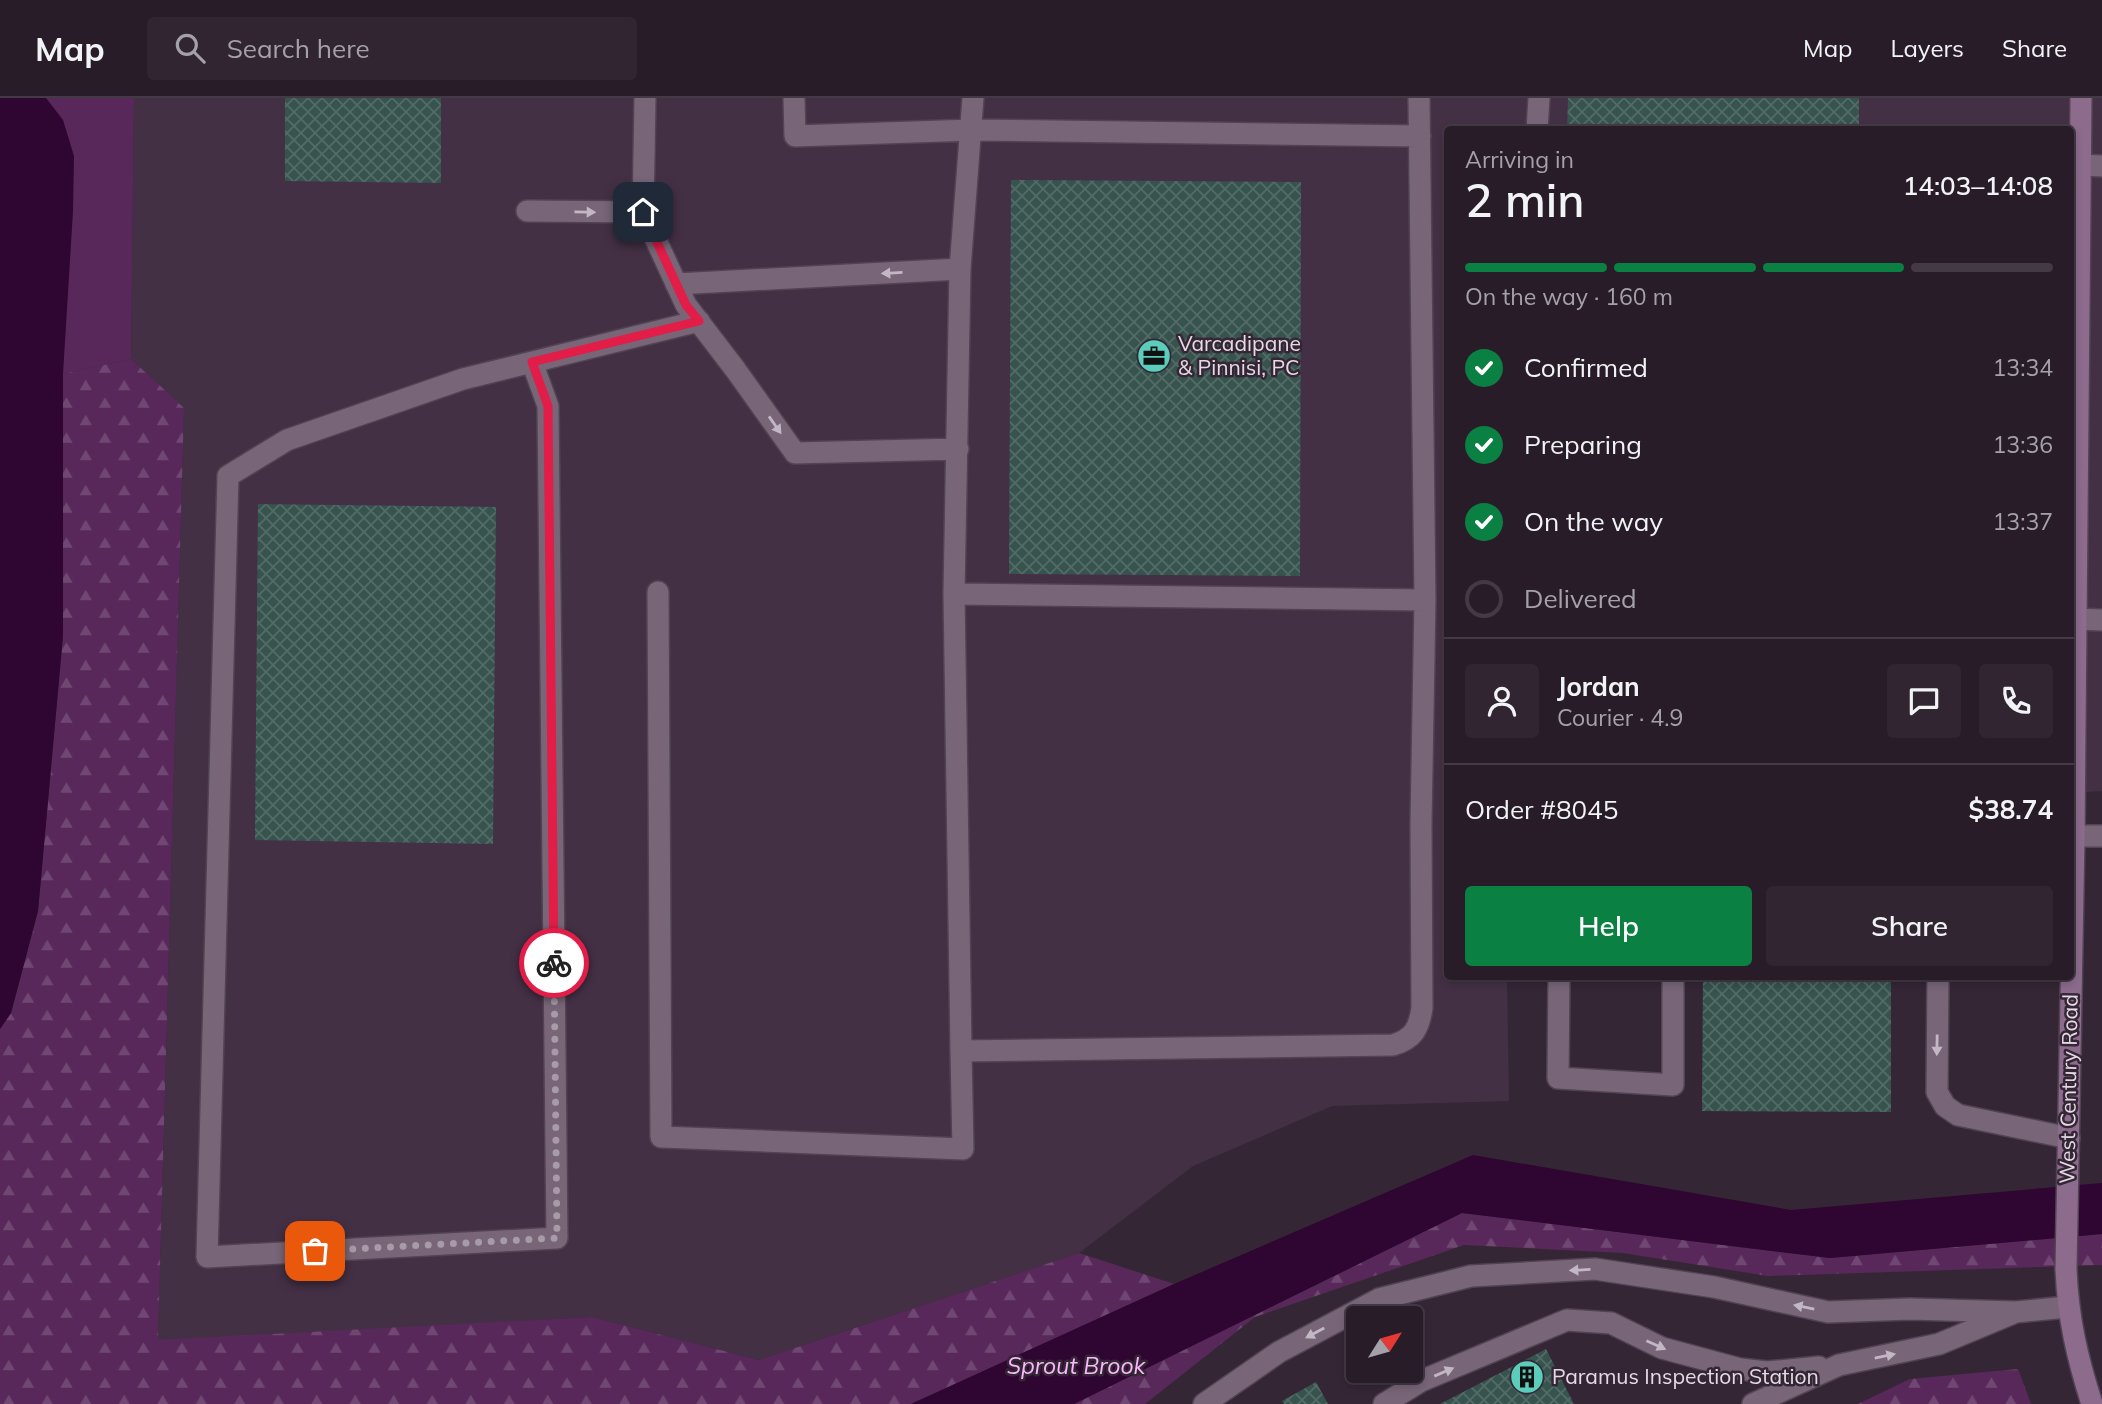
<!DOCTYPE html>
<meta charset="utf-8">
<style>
body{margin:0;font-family:Mulish,sans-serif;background:#302530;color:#f1f3f6;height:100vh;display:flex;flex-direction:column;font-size:26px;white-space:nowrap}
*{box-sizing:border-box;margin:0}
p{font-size:23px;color:#a5a1a8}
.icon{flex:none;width:38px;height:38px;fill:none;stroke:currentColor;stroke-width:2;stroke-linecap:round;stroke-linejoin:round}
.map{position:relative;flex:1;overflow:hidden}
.details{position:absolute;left:1444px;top:28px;width:630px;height:854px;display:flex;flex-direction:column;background:#281c28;border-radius:7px;box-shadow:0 4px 10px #0003,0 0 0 2px #443a45}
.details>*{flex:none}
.needle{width:46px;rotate:53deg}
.controls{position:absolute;left:1346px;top:1208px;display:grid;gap:14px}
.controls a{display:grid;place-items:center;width:77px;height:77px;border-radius:7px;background:#281c28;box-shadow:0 4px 10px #0003,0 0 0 2px #443a45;font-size:35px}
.pin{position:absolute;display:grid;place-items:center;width:60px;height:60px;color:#fff;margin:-30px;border-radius:14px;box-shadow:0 4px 10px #0006}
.courier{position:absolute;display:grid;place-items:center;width:70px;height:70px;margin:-35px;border:5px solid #e11d48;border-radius:50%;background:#fff;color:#222;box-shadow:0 2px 9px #0007}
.head em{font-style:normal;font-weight:600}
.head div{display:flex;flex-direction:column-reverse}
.head{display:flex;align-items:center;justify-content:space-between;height:119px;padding:0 21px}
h1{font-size:46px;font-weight:600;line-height:52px}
.bar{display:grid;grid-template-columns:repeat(4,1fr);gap:10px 7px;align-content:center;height:84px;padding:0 21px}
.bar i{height:9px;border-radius:5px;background:#443a45}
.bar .on{background:#0b8043}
.bar p{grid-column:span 4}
.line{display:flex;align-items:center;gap:18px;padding:0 21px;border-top:2px solid #443a45}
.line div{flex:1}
.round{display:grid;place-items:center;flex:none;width:74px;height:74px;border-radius:7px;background:#302530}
ol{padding:0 21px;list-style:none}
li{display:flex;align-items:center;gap:21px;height:77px}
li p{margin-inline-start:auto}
li .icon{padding:7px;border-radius:50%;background:#0b8043;color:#fff;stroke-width:4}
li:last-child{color:#a5a1a8}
li i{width:38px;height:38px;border:4px solid #443a45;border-radius:50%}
.primary-button{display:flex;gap:14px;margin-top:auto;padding:14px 21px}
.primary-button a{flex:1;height:80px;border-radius:7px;background:#0b8043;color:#fff;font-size:28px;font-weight:600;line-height:80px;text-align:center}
.primary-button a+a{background:#302530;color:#f1f3f6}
header{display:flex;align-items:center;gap:42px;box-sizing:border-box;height:98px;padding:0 35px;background:#281c28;border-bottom:2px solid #443a45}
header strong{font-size:33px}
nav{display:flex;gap:38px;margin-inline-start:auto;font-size:24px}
.search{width:490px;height:63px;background:#302530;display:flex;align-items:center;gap:18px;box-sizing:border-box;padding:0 24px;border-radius:7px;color:#a5a1a8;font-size:26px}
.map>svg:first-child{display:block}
</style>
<header>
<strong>Map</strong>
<div class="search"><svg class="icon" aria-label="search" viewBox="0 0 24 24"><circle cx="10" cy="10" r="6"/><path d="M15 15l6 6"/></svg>Search here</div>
<nav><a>Map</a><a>Layers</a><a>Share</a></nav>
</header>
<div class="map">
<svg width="2102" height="1306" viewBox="0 0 2102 1306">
<defs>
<pattern id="forest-firs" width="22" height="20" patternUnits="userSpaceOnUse" patternTransform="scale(1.75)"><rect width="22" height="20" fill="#58285a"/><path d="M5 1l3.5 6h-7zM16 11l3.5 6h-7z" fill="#704772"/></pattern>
<pattern id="building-cross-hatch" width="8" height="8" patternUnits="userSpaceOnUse" patternTransform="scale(1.75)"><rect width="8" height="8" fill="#36534e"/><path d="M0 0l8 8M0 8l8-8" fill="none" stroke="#536b67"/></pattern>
</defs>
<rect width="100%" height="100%" fill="#352636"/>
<path fill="#443045" d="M134,0H2102V693L2070,695V32H1447V878L1507,879L1509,1003L1332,1008L1193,1068L1079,1155L759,1262L592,1219L158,1243L184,311L131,261Z"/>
<path fill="#58285a" d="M0,0H134L131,261L63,276V538L0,930Z"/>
<path fill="url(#forest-firs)" d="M131,261L184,310L158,1242L592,1219L759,1262L1079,1155L1174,1186L911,1306H0V931L11,915L38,813L63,538V276Z
M1462,1115L1830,1160L2102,1136V1167L1768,1178L1623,1155L1464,1147L1255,1219L1145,1306H1074Z
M2018,1271L2031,1306H1858L1910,1281Z"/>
<path fill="#2f0531" d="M0,0H46L63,22L74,58L73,113L63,276V538L38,813L11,915L0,931Z
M1473,1057L1791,1112L2102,1085V1136L1830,1160L1462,1115L1074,1306H911L1174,1186Z"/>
<path fill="url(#building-cross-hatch)" d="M285,0H441V85L285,83Z
M1568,0H1859V32H1567Z
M1011,82L1301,84L1300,478L1009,476Z
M258,406L496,409L493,746L255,742Z
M1703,878H1891V1014L1702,1013Z
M1546,1251L1574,1306H1440Z
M1316,1284L1328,1306H1284L1282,1303Z"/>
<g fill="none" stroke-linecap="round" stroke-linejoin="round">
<g stroke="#514351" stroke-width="24">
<path id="lane" d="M794,0L795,38L972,32L1420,38
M973,0L960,171L954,496L961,953L1393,947C1413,941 1419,931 1422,910L1421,725L1425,502L1419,0
M1537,32L1539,0
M2080,67L2102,68
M527,113L643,114
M676,186L960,171
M532,264L548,308L557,1140L207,1159L228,378L287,342L463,281L699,223
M735,271L795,355L958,351
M658,494L661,1039L963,1051L961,953
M954,496L1425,502
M2076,521L2102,522
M2070,738H2102
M1559,878L1558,980L1673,987V878
M1938,878L1937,994L1945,1008L1958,1017L2069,1040
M2016,1214L2067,1209
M1204,1306L1279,1254L1379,1201L1471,1178L1595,1171L1714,1189L1828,1214L1910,1211L2016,1214L1939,1246L1839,1267L1753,1306
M1384,1306L1421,1283L1567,1222L1611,1225L1662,1250L1740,1271L1767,1274L1819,1269"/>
</g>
<g stroke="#514351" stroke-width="24">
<path id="street" d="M645,0L643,114L686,207L735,271"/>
</g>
<g stroke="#514351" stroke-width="24">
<path id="secondary" d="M2081,0L2074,738L2066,1171C2068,1220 2077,1259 2092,1306"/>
</g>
<use href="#lane" stroke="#786678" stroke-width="21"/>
<use href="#street" stroke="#786678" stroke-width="21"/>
<use href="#secondary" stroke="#8c6b8d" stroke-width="21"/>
</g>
<defs><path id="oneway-solid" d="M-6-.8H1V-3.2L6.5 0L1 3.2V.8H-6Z" transform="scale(1.75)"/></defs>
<g fill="#c4b7c4">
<use href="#oneway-solid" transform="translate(585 114) rotate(1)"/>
<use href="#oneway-solid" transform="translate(892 175) rotate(177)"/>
<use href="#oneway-solid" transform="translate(775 327) rotate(55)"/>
<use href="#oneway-solid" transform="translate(1937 947) rotate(91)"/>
<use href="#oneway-solid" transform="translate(1580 1172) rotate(177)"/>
<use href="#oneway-solid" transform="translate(1804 1209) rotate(-168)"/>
<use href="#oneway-solid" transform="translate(1315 1235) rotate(152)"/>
<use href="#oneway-solid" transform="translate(1656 1247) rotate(24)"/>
<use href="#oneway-solid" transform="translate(1885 1258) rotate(-12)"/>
<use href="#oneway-solid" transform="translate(1444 1274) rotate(-23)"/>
</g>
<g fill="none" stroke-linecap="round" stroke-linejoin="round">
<path stroke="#a79ba7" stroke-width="7" stroke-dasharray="0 12.6" d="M315,1153L557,1140L554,865"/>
<path stroke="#e11d48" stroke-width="9" d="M554,865L548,308L532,264L699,223L686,207L643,114"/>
</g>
<defs>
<g id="office-disc" transform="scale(1.75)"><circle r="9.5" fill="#5bcebb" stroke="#352636"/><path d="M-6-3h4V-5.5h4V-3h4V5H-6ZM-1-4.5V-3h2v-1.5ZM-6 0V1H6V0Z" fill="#111"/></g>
<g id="building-disc" transform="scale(1.75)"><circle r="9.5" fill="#5bcebb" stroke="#352636"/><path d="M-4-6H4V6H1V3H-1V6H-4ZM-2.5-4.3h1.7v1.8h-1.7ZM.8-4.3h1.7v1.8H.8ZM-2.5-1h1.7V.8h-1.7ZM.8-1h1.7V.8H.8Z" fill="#111"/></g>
</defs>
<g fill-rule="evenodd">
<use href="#office-disc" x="1154" y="258"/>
<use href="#building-disc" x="1527" y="1279"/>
</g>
<g text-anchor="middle" stroke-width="5" stroke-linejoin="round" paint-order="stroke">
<g font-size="21" fill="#e4dae4" stroke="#352636" text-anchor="start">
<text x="1178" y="253">Varcadipane<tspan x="1178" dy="24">&amp; Pinnisi, PC</tspan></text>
<text x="1552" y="1286">Paramus Inspection Station</text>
</g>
<g font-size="21" fill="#e4dae4" stroke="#352636">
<text transform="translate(2069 991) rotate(-89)" y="7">West Century Road</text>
</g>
<g font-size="23" font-style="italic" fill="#fab7fb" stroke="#352636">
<text x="1076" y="1276">Sprout Brook</text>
</g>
</g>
</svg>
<div class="controls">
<a><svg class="needle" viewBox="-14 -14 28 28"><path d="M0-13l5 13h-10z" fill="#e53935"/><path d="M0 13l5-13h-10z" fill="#a5a1a8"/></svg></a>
</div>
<div class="pin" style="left:315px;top:1153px;background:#ea580c"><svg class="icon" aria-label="bag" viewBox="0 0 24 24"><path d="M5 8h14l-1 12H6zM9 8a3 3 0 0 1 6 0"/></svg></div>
<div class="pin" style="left:643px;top:114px;background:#1f2937"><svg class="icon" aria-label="home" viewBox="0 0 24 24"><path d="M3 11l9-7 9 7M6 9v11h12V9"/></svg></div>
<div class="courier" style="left:554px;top:865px"><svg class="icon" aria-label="bike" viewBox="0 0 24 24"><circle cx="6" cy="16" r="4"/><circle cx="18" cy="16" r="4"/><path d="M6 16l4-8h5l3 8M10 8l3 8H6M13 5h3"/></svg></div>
<section class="details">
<div class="head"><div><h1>2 min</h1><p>Arriving in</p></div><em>14:03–14:08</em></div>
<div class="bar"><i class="on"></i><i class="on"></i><i class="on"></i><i></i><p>On the way · 160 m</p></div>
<ol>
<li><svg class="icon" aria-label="check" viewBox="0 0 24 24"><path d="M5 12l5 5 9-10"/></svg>Confirmed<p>13:34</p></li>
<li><svg class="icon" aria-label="check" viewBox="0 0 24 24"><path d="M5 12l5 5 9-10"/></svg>Preparing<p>13:36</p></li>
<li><svg class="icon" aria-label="check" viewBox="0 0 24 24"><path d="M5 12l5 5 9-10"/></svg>On the way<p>13:37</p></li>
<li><i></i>Delivered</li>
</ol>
<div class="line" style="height:126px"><a class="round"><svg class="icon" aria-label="person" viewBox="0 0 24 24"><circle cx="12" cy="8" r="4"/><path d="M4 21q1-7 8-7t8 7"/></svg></a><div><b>Jordan</b><p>Courier · 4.9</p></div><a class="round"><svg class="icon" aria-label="chat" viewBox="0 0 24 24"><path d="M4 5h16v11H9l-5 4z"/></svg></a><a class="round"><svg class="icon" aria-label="phone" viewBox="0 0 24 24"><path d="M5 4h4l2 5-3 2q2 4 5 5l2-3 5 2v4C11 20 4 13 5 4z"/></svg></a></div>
<div class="line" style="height:91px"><div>Order #8045</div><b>$38.74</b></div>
<div class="primary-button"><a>Help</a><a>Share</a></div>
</section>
</div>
